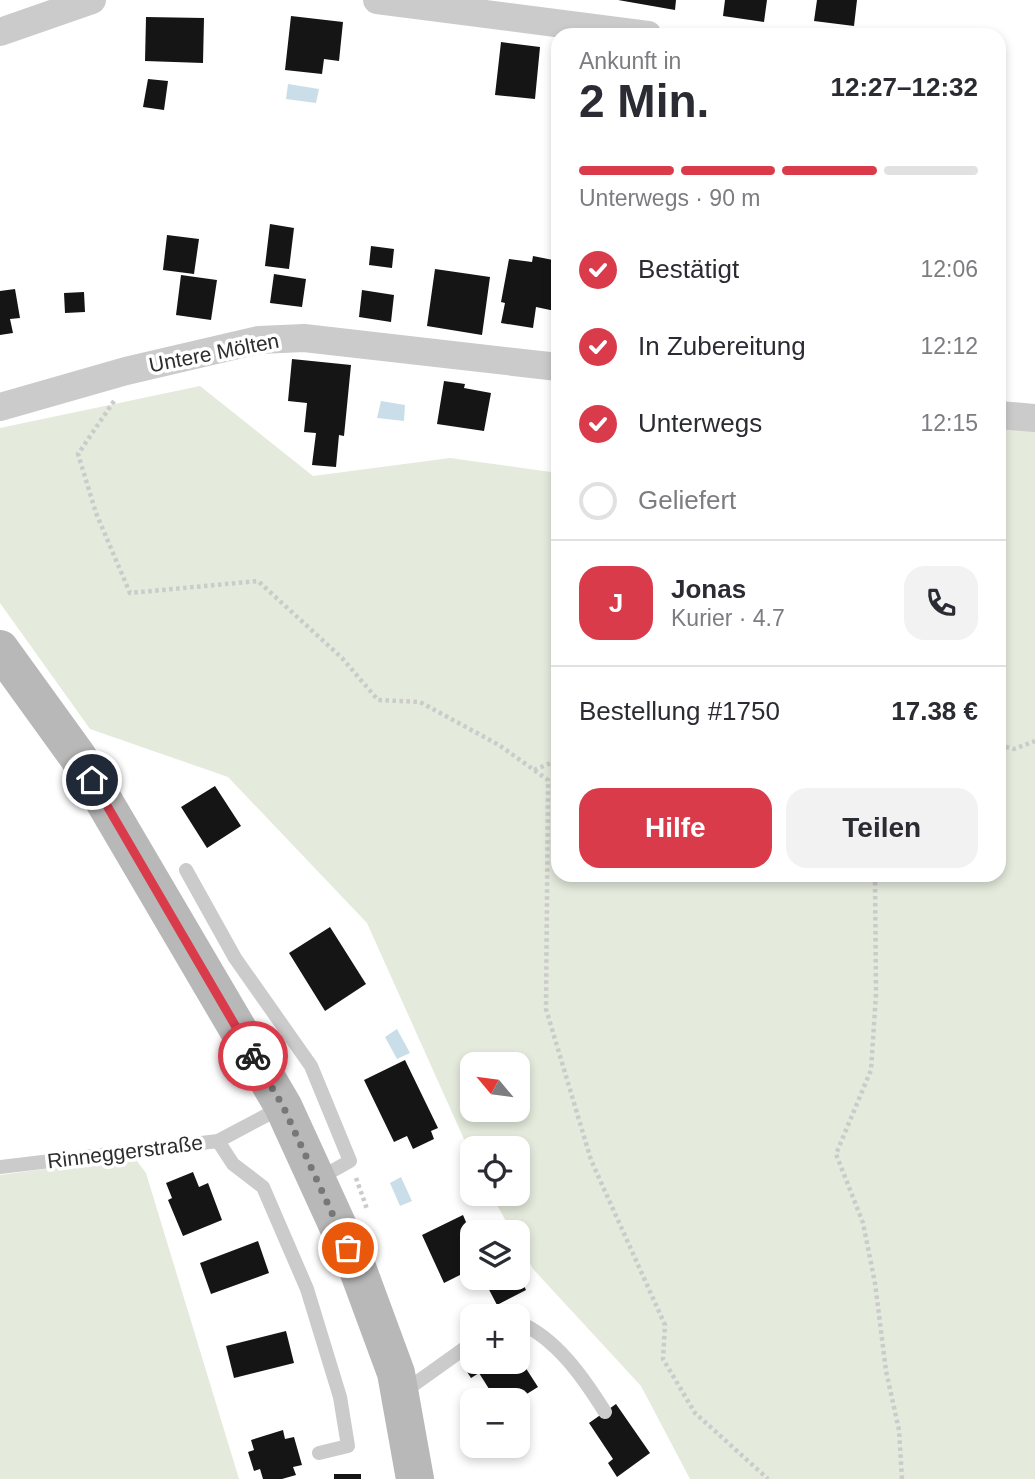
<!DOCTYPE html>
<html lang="de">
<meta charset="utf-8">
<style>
body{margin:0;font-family:Helvetica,sans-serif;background:#f2f2f3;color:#2b2b33;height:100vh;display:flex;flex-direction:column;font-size:26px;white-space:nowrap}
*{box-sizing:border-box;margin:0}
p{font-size:23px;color:#7c7c81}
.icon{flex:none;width:38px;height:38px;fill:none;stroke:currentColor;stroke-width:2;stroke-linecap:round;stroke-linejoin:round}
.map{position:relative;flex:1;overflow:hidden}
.side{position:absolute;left:551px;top:28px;width:455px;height:854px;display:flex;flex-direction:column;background:#fff;border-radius:21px;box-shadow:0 4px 10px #0003}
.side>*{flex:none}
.needle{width:46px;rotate:299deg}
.tools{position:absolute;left:460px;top:1052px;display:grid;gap:14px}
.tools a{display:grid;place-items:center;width:70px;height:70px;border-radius:14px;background:#fff;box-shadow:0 4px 10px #0003;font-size:35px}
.pin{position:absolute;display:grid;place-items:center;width:60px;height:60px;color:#fff;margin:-30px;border:4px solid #fff;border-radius:50%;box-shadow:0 2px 7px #0007}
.courier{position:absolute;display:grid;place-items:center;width:70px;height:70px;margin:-35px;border:5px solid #da3b4b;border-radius:50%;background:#fff;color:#222;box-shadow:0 2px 9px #0007}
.summary em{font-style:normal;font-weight:600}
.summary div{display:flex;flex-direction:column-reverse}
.summary{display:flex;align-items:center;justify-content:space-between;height:119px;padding:0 28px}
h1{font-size:46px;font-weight:600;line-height:52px}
.bar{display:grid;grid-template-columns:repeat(4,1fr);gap:10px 7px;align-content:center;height:84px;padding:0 28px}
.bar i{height:9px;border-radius:5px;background:#e1e1e2}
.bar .on{background:#da3b4b}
.bar p{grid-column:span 4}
.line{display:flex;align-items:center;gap:18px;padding:0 28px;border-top:2px solid #e1e1e2}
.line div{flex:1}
.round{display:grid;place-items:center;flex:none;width:74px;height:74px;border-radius:21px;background:#f2f2f3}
ol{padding:0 28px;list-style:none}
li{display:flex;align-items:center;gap:21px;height:77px}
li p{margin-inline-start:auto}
li .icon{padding:7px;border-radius:50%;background:#da3b4b;color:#fff;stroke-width:4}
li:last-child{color:#7c7c81}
li i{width:38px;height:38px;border:4px solid #e1e1e2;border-radius:50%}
.primary-button{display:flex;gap:14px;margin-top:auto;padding:14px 28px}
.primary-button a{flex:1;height:80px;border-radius:21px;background:#da3b4b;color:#fff;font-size:28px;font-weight:600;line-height:80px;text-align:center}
.primary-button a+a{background:#f2f2f3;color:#2b2b33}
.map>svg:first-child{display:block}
</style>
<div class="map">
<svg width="1035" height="1479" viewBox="0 0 1035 1479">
<rect width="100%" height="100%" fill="#fff"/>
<path fill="#e4eadc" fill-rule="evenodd" d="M200,386L313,476L450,458L558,473V875H999V421L1035,423V1479H690L641,1386L533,1269L518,1242V1232H512L491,1194H518V1148H472V1157L367,923L228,777L90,729L0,603V428ZM472,1064H518V1110H472Z
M134,1157L146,1173L239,1479H0V1175Z"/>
<path fill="#cadee9" d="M288,84L319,89L316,103L286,99Z
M381,401L405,405L404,421L377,418Z
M397,1029L410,1053L397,1059L385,1037Z
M401,1177L412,1201L400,1206L390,1183Z"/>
<path fill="#151515" d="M618,0H676L675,10Z
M725,0H767L764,22L723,16Z
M817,0H857L854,26L814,21Z
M291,16L343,22L339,61L324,59L322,74L285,70Z
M146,17L204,18L203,63L145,61Z
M501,42L540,47L535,99L495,95Z
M148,79L168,81L164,110L143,107Z
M270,224L294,228L289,269L265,266Z
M167,235L199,239L194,274L163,270Z
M371,246L394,249L392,268L369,265Z
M533,256L558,261V291L555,311L536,307L533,328L501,323L505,303L501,302L509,259L532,262Z
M435,269L490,277L482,335L427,326Z
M274,274L306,279L302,307L270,303Z
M181,275L217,280L211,320L176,315Z
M15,289L20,318L10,319L13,333L0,335V291Z
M362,290L394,295L391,322L359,317Z
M84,292L85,312L65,313L64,293Z
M292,359L351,365L344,436L339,435L336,467L312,465L316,433L304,432L307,403L288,401Z
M444,381L465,384L464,388L491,393L484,431L437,424Z
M215,786L241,826L207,848L181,807Z
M330,927L366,984L325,1011L289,953Z
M405,1060L438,1128L431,1131L434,1139L413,1149L407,1136L394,1142L364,1080Z
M193,1172L199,1187L208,1183L222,1220L183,1236L168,1200L172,1198L166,1183Z
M463,1215L472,1236V1269L444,1283L422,1235Z
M258,1241L269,1273L211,1294L200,1263Z
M489,1278H520L526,1290L497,1305L484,1280Z
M286,1331L294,1363L234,1378L226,1346Z
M518,1356L538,1387L517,1400H496L479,1373L471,1378L462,1364L472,1358V1362H488L490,1364L494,1362H518Z
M616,1404L650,1453L617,1477L608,1463L613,1459L589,1423Z
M283,1430L285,1439L294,1437L302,1465L293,1467L296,1475L282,1479H263L260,1469L254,1471L248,1452L254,1450L251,1440Z
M334,1474H361V1479H334Z"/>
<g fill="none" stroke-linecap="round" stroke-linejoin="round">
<path stroke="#cbcbcb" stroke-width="4.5" stroke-dasharray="3.5 3.5" stroke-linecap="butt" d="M114,401L78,454L96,513L130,593L258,581L342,658L378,700L420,702L499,745L548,780L546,1009L591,1160L665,1325L663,1359L695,1413L768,1479
M999,745L1014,749L1035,741
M534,770L558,760
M875,875L876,994L871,1070L836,1154L863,1223L875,1283L886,1371L899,1430L902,1479
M356,1178L367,1209"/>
<path stroke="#cbcbcb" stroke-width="14" d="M186,870L235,958L311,1066L350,1161L318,1179
M218,1141L233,1164L263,1187L307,1289L340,1397L348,1446L319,1453
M0,1167L218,1141L282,1107
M518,1322C556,1338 583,1377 605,1412
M402,1393L472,1343"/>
<path stroke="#cbcbcb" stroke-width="28" d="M377,0L648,35
M0,32L92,0
M0,407L126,371L259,340L304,338L558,367
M999,415L1035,418"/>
<path stroke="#b8b8b8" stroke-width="38" d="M0,649L78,757L283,1106L358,1270L396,1373L415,1479"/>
</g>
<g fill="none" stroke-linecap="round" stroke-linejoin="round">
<path stroke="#777" stroke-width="7" stroke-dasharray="0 12.6" d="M253,1056L283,1106L348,1248"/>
<path stroke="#da3b4b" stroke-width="9" d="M92,780L253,1056"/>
</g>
<g text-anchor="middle" stroke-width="7" stroke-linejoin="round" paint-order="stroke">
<g font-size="21" fill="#2e2e2e" stroke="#fff">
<text transform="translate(214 353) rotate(-11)" y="7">Untere Mölten</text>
<text transform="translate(125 1152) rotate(-7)" y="7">Rinneggerstraße</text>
</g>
</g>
</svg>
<div class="tools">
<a><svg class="needle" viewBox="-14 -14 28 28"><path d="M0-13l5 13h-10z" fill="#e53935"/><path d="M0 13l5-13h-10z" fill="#7c7c81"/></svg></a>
<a><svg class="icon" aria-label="locate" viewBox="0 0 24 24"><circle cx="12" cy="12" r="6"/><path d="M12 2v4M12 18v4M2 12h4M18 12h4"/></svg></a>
<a><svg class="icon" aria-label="layers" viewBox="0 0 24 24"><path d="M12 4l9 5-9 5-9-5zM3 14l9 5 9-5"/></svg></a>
<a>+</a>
<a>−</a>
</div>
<div class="pin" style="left:348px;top:1248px;background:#ea580c"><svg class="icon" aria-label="bag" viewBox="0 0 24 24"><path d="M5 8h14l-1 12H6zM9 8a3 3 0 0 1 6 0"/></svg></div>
<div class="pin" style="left:92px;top:780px;background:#1f2937"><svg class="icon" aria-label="home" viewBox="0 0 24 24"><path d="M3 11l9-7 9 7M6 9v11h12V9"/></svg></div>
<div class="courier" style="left:253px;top:1056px"><svg class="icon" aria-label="bike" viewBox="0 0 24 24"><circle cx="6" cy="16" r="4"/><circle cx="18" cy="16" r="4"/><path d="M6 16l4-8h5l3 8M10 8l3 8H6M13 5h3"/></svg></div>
<section class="side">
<div class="summary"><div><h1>2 Min.</h1><p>Ankunft in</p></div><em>12:27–12:32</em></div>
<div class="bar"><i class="on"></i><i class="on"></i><i class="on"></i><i></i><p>Unterwegs · 90 m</p></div>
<ol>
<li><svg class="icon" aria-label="check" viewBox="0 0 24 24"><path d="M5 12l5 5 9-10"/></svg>Bestätigt<p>12:06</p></li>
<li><svg class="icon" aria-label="check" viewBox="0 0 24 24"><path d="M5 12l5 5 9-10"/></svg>In Zubereitung<p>12:12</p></li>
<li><svg class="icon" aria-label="check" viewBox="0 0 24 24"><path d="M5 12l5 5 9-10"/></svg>Unterwegs<p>12:15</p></li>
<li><i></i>Geliefert</li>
</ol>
<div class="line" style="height:126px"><b class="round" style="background:#da3b4b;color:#fff">J</b><div><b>Jonas</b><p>Kurier · 4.7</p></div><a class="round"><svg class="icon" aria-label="phone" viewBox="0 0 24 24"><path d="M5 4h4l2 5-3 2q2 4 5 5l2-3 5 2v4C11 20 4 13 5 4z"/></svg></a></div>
<div class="line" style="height:91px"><div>Bestellung #1750</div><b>17.38 €</b></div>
<div class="primary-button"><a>Hilfe</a><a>Teilen</a></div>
</section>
</div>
